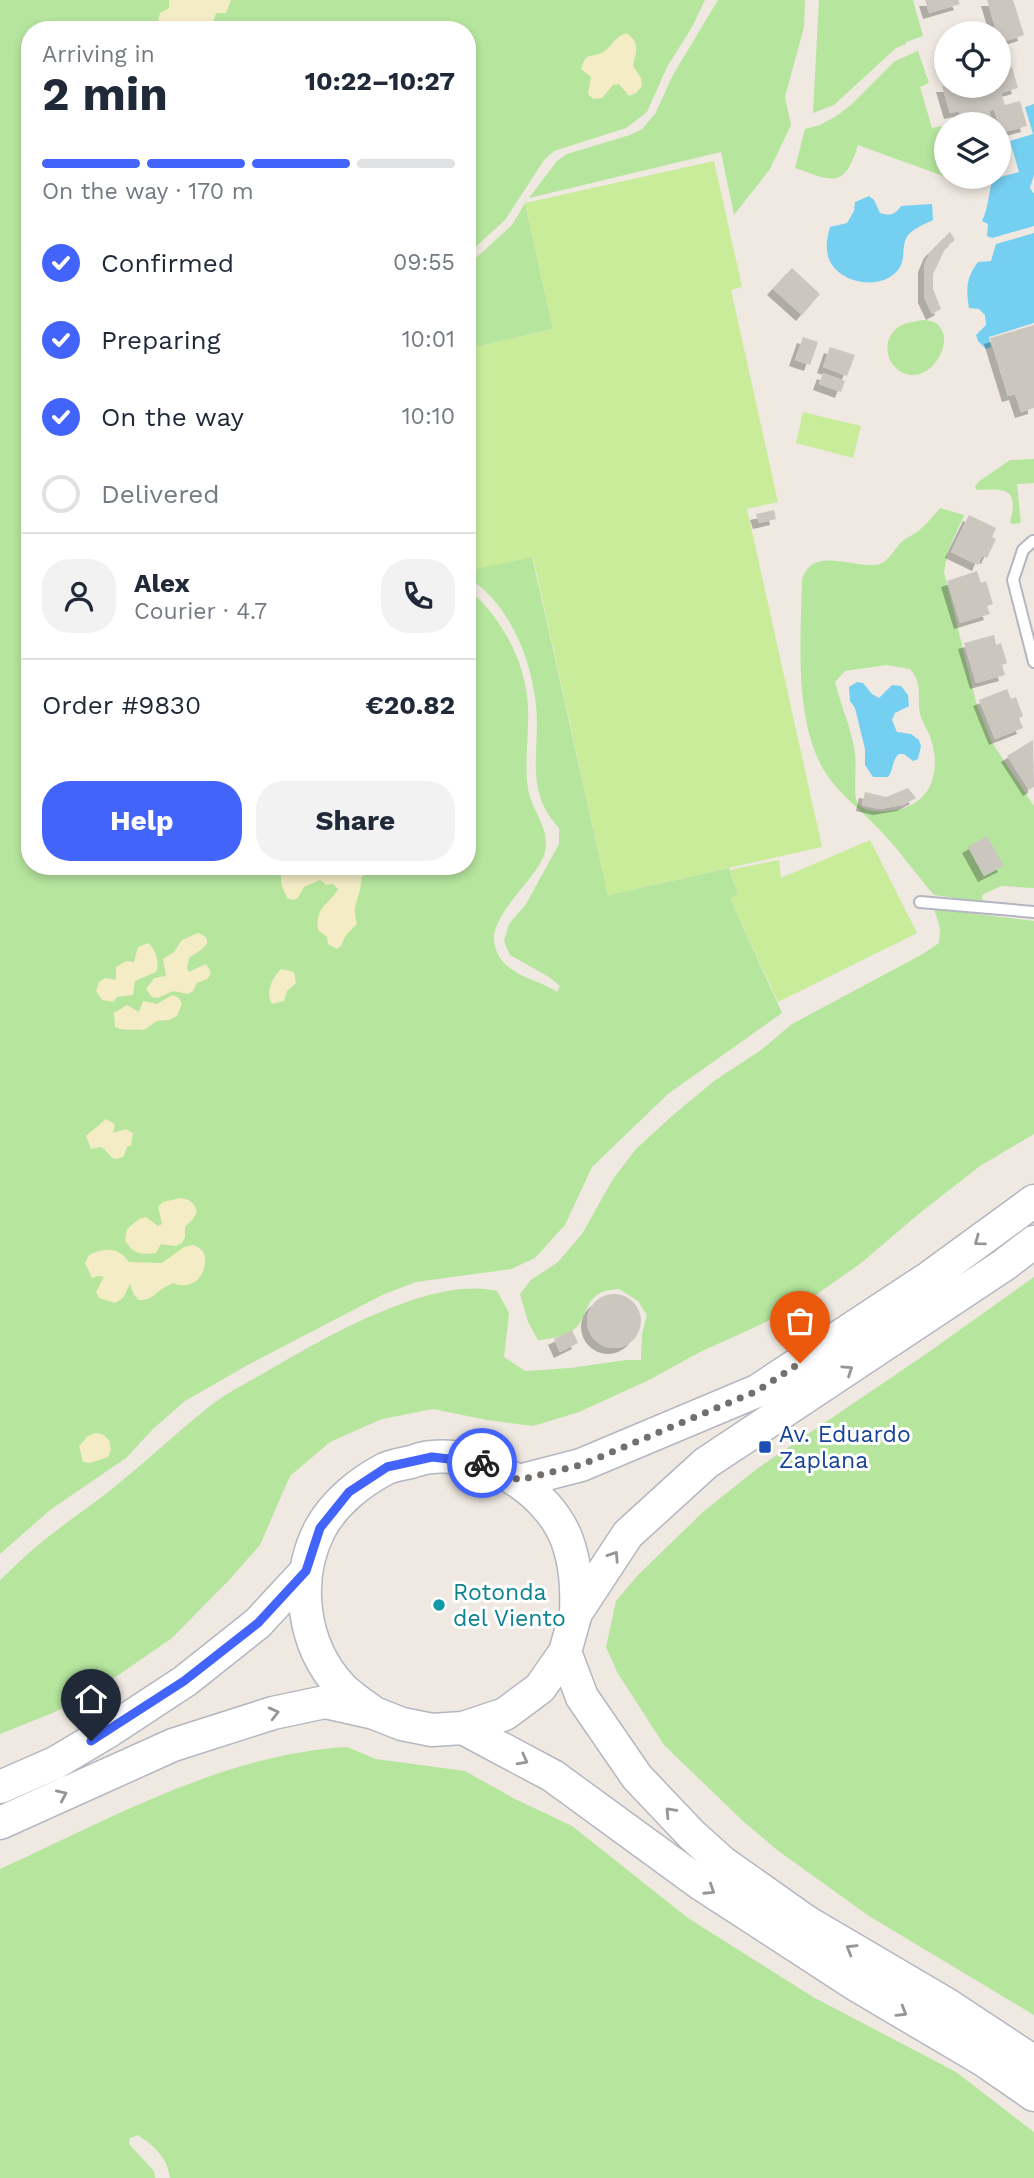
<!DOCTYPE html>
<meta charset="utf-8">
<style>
body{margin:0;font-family:"Work Sans",sans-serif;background:#f2f2f3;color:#1f2937;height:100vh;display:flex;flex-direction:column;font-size:26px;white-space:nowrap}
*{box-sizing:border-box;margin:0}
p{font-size:23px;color:#747a83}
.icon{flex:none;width:38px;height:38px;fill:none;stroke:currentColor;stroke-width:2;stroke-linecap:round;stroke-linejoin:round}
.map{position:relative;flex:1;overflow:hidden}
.side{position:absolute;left:21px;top:21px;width:455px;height:854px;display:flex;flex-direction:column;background:#fff;border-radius:28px;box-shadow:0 4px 10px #0003}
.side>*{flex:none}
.controls{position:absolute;left:934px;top:21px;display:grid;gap:14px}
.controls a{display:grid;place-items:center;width:77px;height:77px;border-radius:50%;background:#fff;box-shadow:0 4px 10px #0003;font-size:35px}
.pin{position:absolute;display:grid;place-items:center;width:60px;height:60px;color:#fff;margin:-72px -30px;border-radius:50% 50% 50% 0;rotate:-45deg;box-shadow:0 0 7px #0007}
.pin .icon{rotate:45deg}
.courier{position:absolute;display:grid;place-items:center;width:70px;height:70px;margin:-35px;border:5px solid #4264fb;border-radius:50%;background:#fff;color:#222;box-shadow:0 2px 9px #0007}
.summary em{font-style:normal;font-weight:700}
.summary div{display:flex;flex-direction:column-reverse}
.summary{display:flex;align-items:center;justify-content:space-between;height:119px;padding:0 21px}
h1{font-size:46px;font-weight:700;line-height:52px}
.bar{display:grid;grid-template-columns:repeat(4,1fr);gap:10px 7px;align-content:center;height:84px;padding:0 21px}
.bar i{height:9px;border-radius:5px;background:#e0e1e3}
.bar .on{background:#4264fb}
.bar p{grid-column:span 4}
.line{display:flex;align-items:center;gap:18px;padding:0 21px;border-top:2px solid #e0e1e3}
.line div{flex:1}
.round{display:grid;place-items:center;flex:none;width:74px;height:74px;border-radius:28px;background:#f2f2f3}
ol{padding:0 21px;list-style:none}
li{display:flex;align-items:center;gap:21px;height:77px}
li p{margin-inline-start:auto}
li .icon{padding:7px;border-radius:50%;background:#4264fb;color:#fff;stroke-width:4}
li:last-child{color:#747a83}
li i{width:38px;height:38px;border:4px solid #e0e1e3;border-radius:50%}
.primary-button{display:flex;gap:14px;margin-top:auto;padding:14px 21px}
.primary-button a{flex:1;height:80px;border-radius:28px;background:#4264fb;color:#fff;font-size:28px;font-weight:700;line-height:80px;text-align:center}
.primary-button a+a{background:#f2f2f3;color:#1f2937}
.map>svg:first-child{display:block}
</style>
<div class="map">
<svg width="1034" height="2178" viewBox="0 0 1034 2178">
<defs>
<filter id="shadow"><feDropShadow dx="-6" dy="6" stdDeviation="0" flood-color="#0004"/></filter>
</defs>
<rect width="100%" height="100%" fill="#efe9e1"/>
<path fill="#b6e59e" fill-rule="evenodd" d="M0,0H705L692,27L667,67L647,112L626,128L554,151L544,160L505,220L467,255V30H30V866H467V588C501,616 527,663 528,709C529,735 524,763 528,789C532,812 552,830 544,855C536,879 491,914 494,941C499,976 534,976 557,992L560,986L549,977L510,955L504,941L509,924L526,904L559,844V828C523,789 541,751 536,705C531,657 509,603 467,577V571L532,556L608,895L729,868L738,895L730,898L782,1013L668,1094L592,1167L565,1225L535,1258L511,1269L416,1282L382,1295L246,1366L185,1401L153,1429L126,1458L50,1510L0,1554Z
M718,0H805L804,27L785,97L791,125L770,169L734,215L721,152L529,198L557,161L567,154L630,135L642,129L655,114L673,75Z
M819,0H913L923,36L906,42V44L896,48L834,105L813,113Z
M918,51L929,83L920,87L932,128L941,126L947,146V177H957L951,179L858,145C844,190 833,181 795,168L805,129L820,125L838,115L852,104L895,61Z
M525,203L553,329L467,349V269L477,257L512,225Z
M922,320C962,320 941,377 911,375C889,373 879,344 896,329C902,323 913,322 922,320Z
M1034,459V483L1017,484L1021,523L1012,524L1010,522C1020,487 1003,489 977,490L975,487L978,482L1010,460Z
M940,508L964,515L948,551L944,572L976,702L991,741L1034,806V888L1001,886L982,895L983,902L934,895C915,873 899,850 879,829C860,809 834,790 821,765C794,712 801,638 802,580C811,546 851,567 875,565C889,564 893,549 903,541C907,537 913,535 917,532C926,525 933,516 940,508ZM886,665L910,669C923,684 917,696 920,714C922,721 926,727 929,734C935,748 937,766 932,781C924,805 899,813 876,811C869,811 861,809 857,802C853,793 857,766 855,754C852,729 841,707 835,682L845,671Z
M934,909L1034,921V1134L980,1166L921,1212L861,1263L799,1307L700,1352L649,1380L579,1412L533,1426L487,1420L433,1409L382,1419L330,1442L290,1476L260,1545L230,1579L172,1638L107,1683L55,1712L0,1734V1580C16,1565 31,1550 48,1537C69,1520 91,1506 112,1489C147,1461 179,1430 214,1403C231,1390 251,1381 269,1370C324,1338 432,1275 497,1291L509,1313L504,1357L525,1371L570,1368L626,1360H641L642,1334L647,1315L638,1301L619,1289C613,1290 607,1290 602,1292C589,1298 587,1309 582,1319C575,1335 553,1339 538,1340L528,1322L520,1294L531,1280L558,1262L582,1234L613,1179L636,1149L672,1116L714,1081L761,1050L792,1024L921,955L939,943L940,928Z
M1034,1277V2015L869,1916L777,1850L743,1821L664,1745L617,1672L606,1647L616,1601L638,1575L704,1511L758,1468L926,1354Z
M347,1747L376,1759L465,1771L513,1798L572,1826L688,1918L813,1997L956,2072L1034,2132V2178H170C167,2157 155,2147 138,2135L130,2138L129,2144L154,2171L155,2178H0V1869C110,1819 224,1754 347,1747Z"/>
<path fill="#f3ecc5" d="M169,0H231L226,13H216L213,24L206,26L194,23L189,30H159L158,21L160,13L169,8Z
M626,33C641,42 636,52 633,66L641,78L642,86L636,93L629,96L619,84L613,85L602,98L593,99L588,94L591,77L581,69C587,50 590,59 603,52C612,47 613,38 626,33Z
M281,866H363L365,872C360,879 362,881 360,889C357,905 352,906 357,924L346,935L341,946L337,949L328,944L327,937L318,930C315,905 329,906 338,889L333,884L326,885L320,880L304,887L298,898L293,900L287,898L281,883Z
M198,933C220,941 196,953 189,958L187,968L189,972L206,964L211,972C209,981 204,980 197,983L193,991L188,994L173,991L158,998L152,997L146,989L154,978L166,976L163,959L174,952L182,940Z
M148,943C156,949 160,963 156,972L135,981L133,995L117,997L113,1002L102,1000L96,991L99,982L105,978L116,980V967L126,961L134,962L138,947Z
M281,969L294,972L296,983L287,991L284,1001L272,1004C265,992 272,978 281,969Z
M172,995L179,998L182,1004L177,1016L169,1020L157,1021L144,1030C134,1028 125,1032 115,1027L114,1013L127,1005L139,1012L143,1001L157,1004Z
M106,1119L115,1124L113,1133L126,1129L133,1133L131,1145L127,1147L124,1156C110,1164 111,1153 101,1147L91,1149L86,1136Z
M180,1198C190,1199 193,1202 197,1211L193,1219L185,1227V1237L182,1243L175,1246L161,1244L156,1253C141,1255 133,1254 125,1240L127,1229L139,1219L146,1217L158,1226L162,1224L158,1207L163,1202Z
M194,1245C202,1249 206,1253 205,1262C204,1276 195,1287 180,1285C172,1284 176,1282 169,1285C157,1290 153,1301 139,1300L134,1295L130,1284L123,1298L115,1303L99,1298L96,1292L104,1277L98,1276L92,1278L85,1263L89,1255C104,1247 119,1247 129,1262L162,1263L184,1247Z
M95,1433L102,1434L109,1440L111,1450L108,1457L90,1463L83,1462L79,1446L88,1436Z"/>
<path fill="#c9ec9a" d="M714,161L742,287L731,290L778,502L747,509L822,847L608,895L533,557L467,571V349L553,329L525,203Z
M803,412L861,426L853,458L796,443Z
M870,840L917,933L778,1002L730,898L738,895L730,870L779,860L781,878Z"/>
<path fill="#75cff0" d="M1034,104V175L1030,188L1034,194V226L992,238L987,236L988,224L982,221C989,207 988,193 993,179L1019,172L1010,141L1033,134L1025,107Z
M869,196L874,200L880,213C890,216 895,215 901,206L932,204L933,220C925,224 915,228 909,234C900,244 907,259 898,270C881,291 839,284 829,259C825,248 827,238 830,227L847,223L854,211L855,202Z
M1034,233V323L989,337L991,347L986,349L978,341L976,335L986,325L985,315L979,309L969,308C966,289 966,278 978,262L991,261L996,244Z
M857,682L863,683L872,694L879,698L892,685L901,686L908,695L909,706L895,713L892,720L897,732L911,734L919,740L921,746L918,759L913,761L904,754H899C891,761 894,770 888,777H873L865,765V749L855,708L850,701L849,687Z"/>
<path fill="#cbc7bf" filter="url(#shadow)" d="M925,0H958L960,4L929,13Z
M987,0H1013L1024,35L1000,43L999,33H997Z
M1012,67L1018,88L1001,93L1005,105L1020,101L1027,126L1001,133L994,109L989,111L993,124H963L959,111L950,113L942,86H999V71Z
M950,232L955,240L946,247L933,274V289L941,309L932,314L924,297V266L930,252Z
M792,268L820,294L802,315L773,289Z
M1034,325V408L1021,412L1015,394L1008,396L990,338Z
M803,337L818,342L810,365L795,360Z
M830,347L855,355L847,376L823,367Z
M823,373L845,381L841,392L819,384Z
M774,510L776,519L759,523L756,514Z
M969,515L996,528L992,537L996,539L987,558L982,556L978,565L951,552Z
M977,571L981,583L986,581L993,604L987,606L990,614L960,623L947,581Z
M994,635L996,645L1001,643L1007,663L1002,665L1005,675L976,683L964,643Z
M1007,689L1011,699L1016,697L1023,716L1019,718L1023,728L995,739L979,700Z
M1033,740L1034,787L1029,790L1007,756Z
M908,788L916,798L903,805L879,809L862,805L865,792L886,797Z
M987,836L1004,866L984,876L968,847Z
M587 1321a27 27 0 1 1 54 0a27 27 0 1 1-54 0Z
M572,1330L578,1343L560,1352L554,1339Z"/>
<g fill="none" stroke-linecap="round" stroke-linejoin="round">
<g stroke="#b4b7c1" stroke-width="14">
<path id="service" d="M1033,541L1023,550L1013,580L1034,662
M920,902L1034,912"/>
</g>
<g stroke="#b4b7c1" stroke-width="35">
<path id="secondary" d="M519,1481L581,1465L757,1391L930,1277L1034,1201
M565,1652L582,1697L637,1777L692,1835L722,1862L807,1922L948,2005L1034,2062
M370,1710C361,1703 349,1696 341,1687C302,1645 294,1579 320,1529C334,1503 360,1482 385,1469C393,1465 403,1464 411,1462C418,1460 425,1457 432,1457C485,1452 548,1490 567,1540C576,1565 577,1588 576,1613
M463,1728L553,1776L701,1884L858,1986L985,2061L1034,2095
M0,1787L55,1763L109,1731L185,1681L258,1623L306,1571
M0,1823L173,1745L273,1713L325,1702L374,1713L402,1724L432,1730L463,1728L505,1714L540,1688L565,1652L576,1613L628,1534L706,1463L1004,1265L1034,1242"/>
</g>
<use href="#service" stroke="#fff" stroke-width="10"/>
<use href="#secondary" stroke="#fff" stroke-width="32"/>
</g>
<defs><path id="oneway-chevron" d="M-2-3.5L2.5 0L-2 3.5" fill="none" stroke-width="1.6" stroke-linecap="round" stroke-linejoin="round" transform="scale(1.75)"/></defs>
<g stroke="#969696">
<use href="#oneway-chevron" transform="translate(979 1241) rotate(144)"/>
<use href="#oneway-chevron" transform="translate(848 1370) rotate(-34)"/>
<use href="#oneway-chevron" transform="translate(614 1556) rotate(-57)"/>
<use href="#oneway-chevron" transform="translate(274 1713) rotate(-14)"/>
<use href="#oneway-chevron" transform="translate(523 1760) rotate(28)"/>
<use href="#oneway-chevron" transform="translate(62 1795) rotate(-24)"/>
<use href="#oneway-chevron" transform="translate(670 1812) rotate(-133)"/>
<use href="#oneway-chevron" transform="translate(710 1890) rotate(33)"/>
<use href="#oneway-chevron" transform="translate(851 1949) rotate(-149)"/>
<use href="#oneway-chevron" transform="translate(902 2012) rotate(31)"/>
</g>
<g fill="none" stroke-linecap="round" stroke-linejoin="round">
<path stroke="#726f6d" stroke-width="7" stroke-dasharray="0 12.6" d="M482,1463L519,1480L581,1465L757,1391L800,1363"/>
<path stroke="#4264fb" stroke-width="9" d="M91,1741L184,1681L258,1623L306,1571L320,1528L349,1492L387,1467L432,1457L482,1463"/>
</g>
<rect fill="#1a4fb4" stroke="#fff" stroke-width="2.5" x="758" y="1440" width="14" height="14" rx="3.5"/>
<circle fill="#0f9aa8" stroke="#fff" stroke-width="2.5" cx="439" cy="1605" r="7"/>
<g text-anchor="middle" stroke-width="6" stroke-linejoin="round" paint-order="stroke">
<g font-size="23" fill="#164399" stroke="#fff" text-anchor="start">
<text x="779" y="1442">Av. Eduardo<tspan x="779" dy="26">Zaplana</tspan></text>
</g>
<g font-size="23" fill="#0d838f" stroke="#fff" text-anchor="start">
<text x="453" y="1600">Rotonda<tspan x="453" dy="26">del Viento</tspan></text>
</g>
</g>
</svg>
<div class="controls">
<a><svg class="icon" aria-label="locate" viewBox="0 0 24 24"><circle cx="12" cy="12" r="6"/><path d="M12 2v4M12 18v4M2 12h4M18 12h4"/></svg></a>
<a><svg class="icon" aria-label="layers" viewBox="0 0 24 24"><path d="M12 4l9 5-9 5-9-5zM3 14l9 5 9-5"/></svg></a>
</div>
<div class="pin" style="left:800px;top:1363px;background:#ea580c"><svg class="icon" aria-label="bag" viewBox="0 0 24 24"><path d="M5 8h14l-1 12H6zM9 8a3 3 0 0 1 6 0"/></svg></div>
<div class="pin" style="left:91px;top:1741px;background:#1f2937"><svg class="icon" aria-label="home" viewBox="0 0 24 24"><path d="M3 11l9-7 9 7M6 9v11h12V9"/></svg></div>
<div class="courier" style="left:482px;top:1463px"><svg class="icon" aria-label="bike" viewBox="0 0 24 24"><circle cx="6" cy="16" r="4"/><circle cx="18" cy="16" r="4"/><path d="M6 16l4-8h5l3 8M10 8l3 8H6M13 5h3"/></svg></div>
<section class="side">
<div class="summary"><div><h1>2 min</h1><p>Arriving in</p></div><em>10:22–10:27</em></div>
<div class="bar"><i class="on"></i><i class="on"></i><i class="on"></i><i></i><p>On the way · 170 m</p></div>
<ol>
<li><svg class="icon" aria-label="check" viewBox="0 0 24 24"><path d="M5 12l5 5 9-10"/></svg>Confirmed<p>09:55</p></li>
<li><svg class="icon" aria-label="check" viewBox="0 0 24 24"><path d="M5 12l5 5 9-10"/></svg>Preparing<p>10:01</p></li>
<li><svg class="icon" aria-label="check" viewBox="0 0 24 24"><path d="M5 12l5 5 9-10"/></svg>On the way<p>10:10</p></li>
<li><i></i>Delivered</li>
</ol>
<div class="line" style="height:126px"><a class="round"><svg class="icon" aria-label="person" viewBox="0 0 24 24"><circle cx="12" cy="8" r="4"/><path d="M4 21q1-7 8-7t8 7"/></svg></a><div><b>Alex</b><p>Courier · 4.7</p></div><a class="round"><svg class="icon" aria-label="phone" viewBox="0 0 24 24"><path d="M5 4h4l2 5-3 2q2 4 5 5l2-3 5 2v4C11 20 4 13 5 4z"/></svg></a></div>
<div class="line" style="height:91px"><div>Order #9830</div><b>€20.82</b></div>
<div class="primary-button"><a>Help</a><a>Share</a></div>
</section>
</div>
